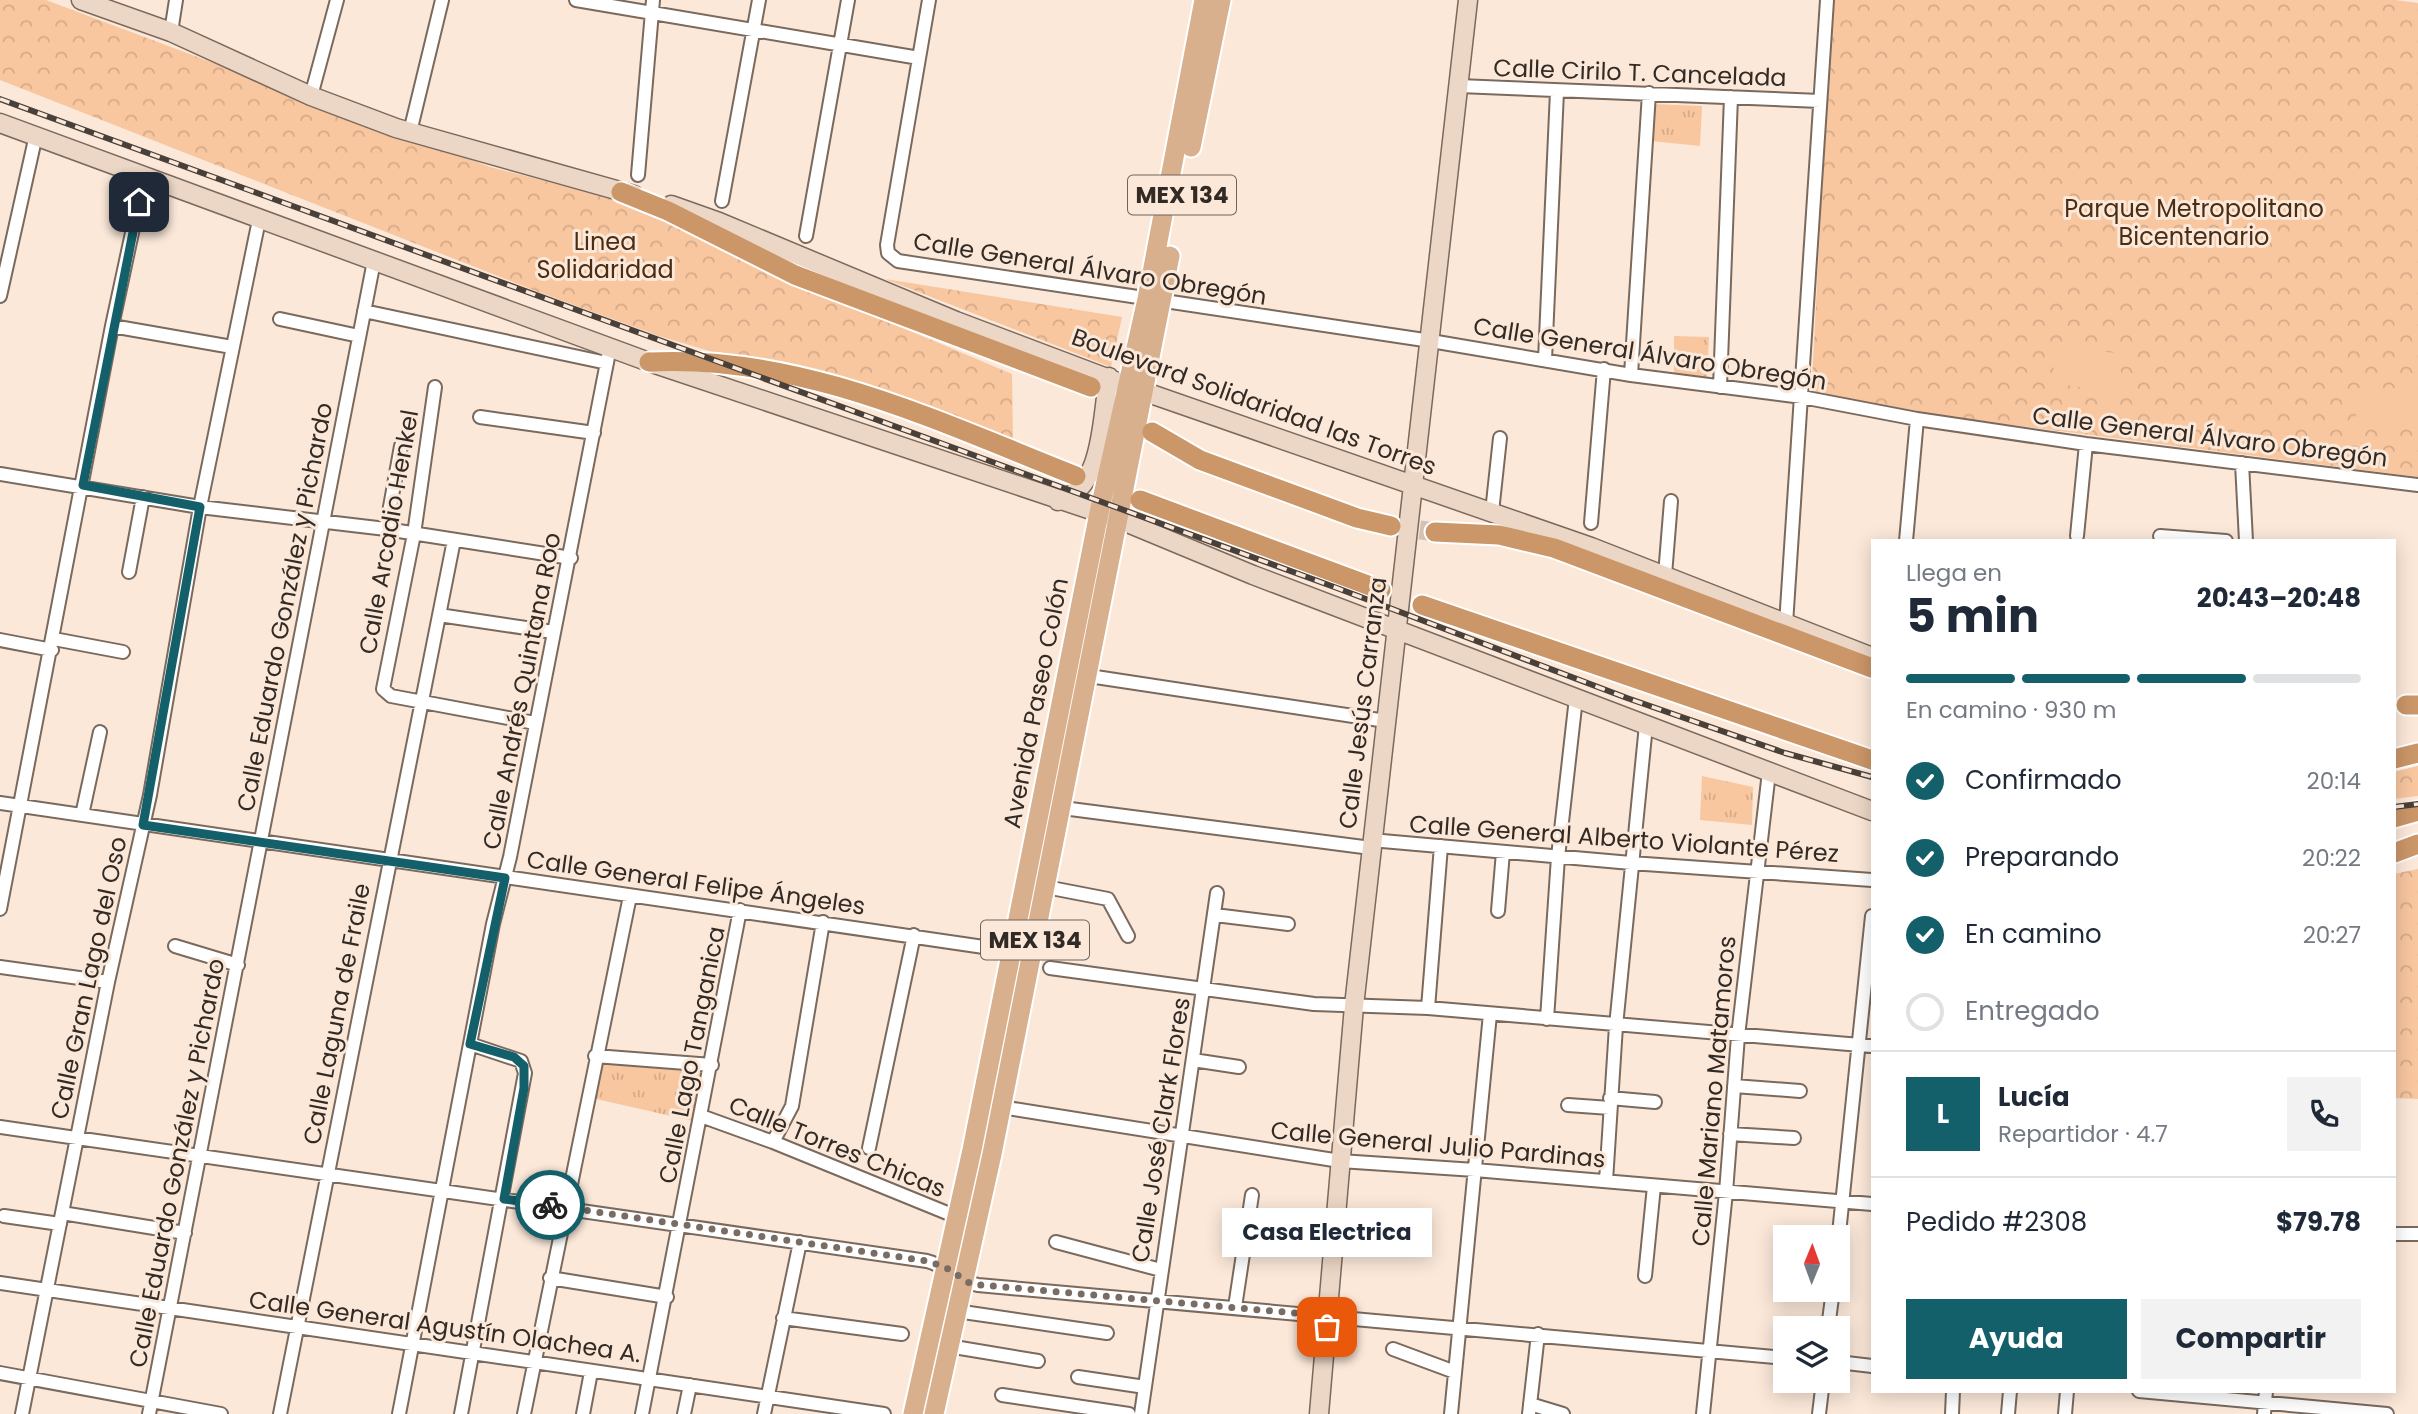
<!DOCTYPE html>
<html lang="es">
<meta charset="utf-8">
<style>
body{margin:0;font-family:Poppins,sans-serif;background:#f2f2f3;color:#1f2937;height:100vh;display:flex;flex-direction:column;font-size:26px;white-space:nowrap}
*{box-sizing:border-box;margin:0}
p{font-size:23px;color:#747a83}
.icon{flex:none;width:38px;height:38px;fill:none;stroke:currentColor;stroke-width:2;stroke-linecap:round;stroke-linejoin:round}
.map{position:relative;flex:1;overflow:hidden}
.side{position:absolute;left:1871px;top:539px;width:525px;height:854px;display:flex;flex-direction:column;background:#fff;border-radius:0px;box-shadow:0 4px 18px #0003}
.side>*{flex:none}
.needle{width:46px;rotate:1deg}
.fabs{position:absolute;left:1773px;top:1225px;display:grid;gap:14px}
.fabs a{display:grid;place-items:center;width:77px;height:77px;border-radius:0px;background:#fff;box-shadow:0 4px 18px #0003;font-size:35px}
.pin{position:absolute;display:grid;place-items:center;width:60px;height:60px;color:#fff;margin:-30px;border-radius:14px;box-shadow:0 4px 10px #0006}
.courier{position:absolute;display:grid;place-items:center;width:70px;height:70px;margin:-35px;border:5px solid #13606b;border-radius:50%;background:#fff;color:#222;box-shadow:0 2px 9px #0007}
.bubble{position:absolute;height:49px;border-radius:0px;background:#fff;box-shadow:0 4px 18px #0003;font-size:23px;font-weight:700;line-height:49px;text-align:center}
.headline em{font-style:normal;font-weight:700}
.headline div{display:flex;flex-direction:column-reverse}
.headline{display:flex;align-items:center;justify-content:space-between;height:119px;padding:0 35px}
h1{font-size:46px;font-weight:700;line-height:52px}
.bar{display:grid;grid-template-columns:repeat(4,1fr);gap:10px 7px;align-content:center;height:84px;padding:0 35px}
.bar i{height:9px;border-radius:5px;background:#e0e1e3}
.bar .active{background:#13606b}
.bar p{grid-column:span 4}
.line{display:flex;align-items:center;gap:18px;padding:0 35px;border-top:2px solid #e0e1e3}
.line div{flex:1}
.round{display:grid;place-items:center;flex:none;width:74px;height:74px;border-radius:0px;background:#f2f2f3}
ol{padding:0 35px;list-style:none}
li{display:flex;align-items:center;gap:21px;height:77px}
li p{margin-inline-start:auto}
li .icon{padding:7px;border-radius:50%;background:#13606b;color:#fff;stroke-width:4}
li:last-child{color:#747a83}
li i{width:38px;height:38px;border:4px solid #e0e1e3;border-radius:50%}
.cta{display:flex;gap:14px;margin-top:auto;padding:14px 35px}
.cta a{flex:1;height:80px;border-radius:0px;background:#13606b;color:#fff;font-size:28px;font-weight:700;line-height:80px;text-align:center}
.cta a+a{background:#f2f2f3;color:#1f2937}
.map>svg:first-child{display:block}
</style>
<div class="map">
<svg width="2418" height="1414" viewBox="0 0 2418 1414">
<defs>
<pattern id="grass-tufts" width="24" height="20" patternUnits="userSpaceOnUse" patternTransform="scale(1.75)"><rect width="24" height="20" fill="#f8c69f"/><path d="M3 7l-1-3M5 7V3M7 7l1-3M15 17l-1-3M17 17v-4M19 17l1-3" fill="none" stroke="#d5aa89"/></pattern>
<pattern id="park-crowns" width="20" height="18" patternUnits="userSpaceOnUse" patternTransform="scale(1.75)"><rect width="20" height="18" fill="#f8c69f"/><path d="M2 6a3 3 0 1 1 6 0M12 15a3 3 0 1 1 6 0" fill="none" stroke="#d5aa89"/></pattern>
</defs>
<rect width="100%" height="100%" fill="#fbe8d9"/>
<path fill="url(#grass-tufts)" d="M1651,104L1702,106L1700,146L1651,141Z
M1674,336L1709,337L1707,378L1674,373Z
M1702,776L1753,787L1752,825L1700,820Z
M599,1062L701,1072L693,1121L592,1098Z"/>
<path fill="url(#park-crowns)" d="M0,0H46L490,167L623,201L678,225L740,259L1012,374L1013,441L659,336L541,293L0,80Z
M1832,0H2395L2418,3V477L1811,399Z
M885,279L1122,317L1111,367Z
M2418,766V796L2394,799V772Z
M2418,869V1099L2394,1098V874Z"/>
<path fill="#f8c69f" d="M2056,345L2121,354V393L2052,383Z
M2357,388H2418V423L2356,422Z"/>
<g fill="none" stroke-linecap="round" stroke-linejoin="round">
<path stroke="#d3c2b5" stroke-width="19" stroke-dasharray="19 10" stroke-linecap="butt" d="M1391,526L1435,532"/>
<g stroke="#7a695d" stroke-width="16">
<path id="minor" d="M576,0L919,58
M929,0L887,245L888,253L898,261L1431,341L1631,375L1802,397L1917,419L2086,444L2418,485
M171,32L176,0
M1459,86L1820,101
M311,96L337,0
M410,132L442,0
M638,175L653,0
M722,201L759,0
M806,236L848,0
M0,296L36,135
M364,311L607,363
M280,319L359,336
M112,326L232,347
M1545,360L1557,91
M1631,375L1649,93
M435,387L414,534L383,689L391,696L535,723
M1720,387L1731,97
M480,417L594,433
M2242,463L2246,541
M0,474L200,507L386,529L571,558
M1492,512L1500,438
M1591,523L1604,369
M386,529L401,446
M2077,536L2086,444
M2160,536L2226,541
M1906,541L1917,419
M129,572L143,497
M1665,575L1671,501
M439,615L553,632
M1786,624L1827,0
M54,639L123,652
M0,640L52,650
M1089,676L1386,721
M0,803L1011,951
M1055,807L1371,848
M82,815L100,732
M1371,840L1631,863L1872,880
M1046,887L1108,899L1128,936
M0,909L112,326L144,177
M1498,911L1503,852
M1215,915L1288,924
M175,946L238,965
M0,967L108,982
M1050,968L1314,1004L1428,1008L1872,1046
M1428,1008L1441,846
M1547,1019L1558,857L1576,698
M595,1056L712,1065
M1193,1060L1239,1067
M1734,1086L1800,1091
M1610,1098L1655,1102
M1568,1105L1610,1108
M1001,1107L1340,1161L1475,1170L1872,1204
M701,1116L773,1142L957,1217
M0,1127L927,1261C947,1266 959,1282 978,1285L1785,1358
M1730,1134L1794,1138
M773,1142L792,1106L823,922
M869,1148L914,935
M1606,1181L1616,1026L1646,725
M62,1213L185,1233
M4,1216L60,1224
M2394,1234H2418
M1056,1242L1161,1270
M1838,1243L1872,916
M1645,1276L1654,1186
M550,1278L667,1297
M0,1283L884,1414
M1235,1307L1252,1195
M956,1311L1107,1333
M783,1318L902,1334
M1828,1328L1833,1290
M948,1346L1038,1361
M1393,1349L1455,1372
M1838,1362L1872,1366
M0,1373L221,1414
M1078,1377L1145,1387
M2139,1391L2387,1414
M1002,1395L1129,1414
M1530,1404L1563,1414
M22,1414L108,982L150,795L200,507L259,220
M149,1414L374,261
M280,1414L454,540
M399,1414L493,924L510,857L610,347
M461,1414L525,1073L521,1061L470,1044
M524,1414L630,896
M583,1414L591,1372
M642,1414L740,910
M684,1414L690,1385
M764,1414L800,1242
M1141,1414L1217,893
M1451,1414L1490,1014
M1529,1414L1538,1334
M1703,1414L1726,1192L1738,1036L1769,772
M1819,1414L1823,1381
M1952,1414L1953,1391
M2008,1414L2010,1391
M2065,1414L2067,1391
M2264,1414L2266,1391"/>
</g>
<g stroke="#7a695d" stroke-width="21">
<path id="secondary" d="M81,0L171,32L311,96L396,128L634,195
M0,123L649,362L1118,519L1253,575L1872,811
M671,205L719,222L956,321L1128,386L1591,547L1872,657
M1058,501C1105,487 1101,418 1109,377
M1319,1414L1354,1006L1468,0"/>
</g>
<g stroke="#fff" stroke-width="23">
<path id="primary" d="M1191,147L1221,0
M913,1414L972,1150L1099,513L1147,299L1204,0
M934,1414L992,1154L1170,256"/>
</g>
<g stroke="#fff" stroke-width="23">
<path id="trunk" d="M621,192L668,211L795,275L1091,387
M649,362C800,354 939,422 1076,476
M1152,432L1200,460L1357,518L1391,526
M1140,500L1381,590
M1435,532L1499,535L1554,548L1872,668
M1422,605L1872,760
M2406,705H2418
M2394,759L2418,753
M2394,818L2418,811
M2394,853L2418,844"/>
</g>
<use href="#minor" stroke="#fff" stroke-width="12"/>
<use href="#secondary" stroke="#ecd7c6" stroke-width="18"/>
<use href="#primary" stroke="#d8b08e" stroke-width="19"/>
<use href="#trunk" stroke="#cb9668" stroke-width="19"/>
<g stroke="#494039" stroke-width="6">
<path id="rail" d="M0,99L1337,588L1627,698L1785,753L1872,777
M2394,807L2418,804"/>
</g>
<use href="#rail" stroke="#fbe8d9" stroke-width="3.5" stroke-dasharray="10" stroke-linecap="butt"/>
</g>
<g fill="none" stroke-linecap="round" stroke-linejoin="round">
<path stroke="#786c64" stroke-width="7" stroke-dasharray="0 12.6" d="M550,1205L927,1261L945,1267L971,1284L1328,1316L1327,1327"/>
<path stroke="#13606b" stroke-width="9" d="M139,202L83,485L200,507L143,825L505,878L470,1044L514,1057L524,1066V1088L504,1199L550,1205"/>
</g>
<g text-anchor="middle" stroke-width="6" stroke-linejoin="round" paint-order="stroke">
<g fill="#fbe8d9" stroke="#6e635b" stroke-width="2">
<rect x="1128" y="175.5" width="108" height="39" rx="5"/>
<rect x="981" y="920.5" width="108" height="39" rx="5"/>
</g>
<g font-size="23" font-weight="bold" fill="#322a25">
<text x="1182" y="203">MEX 134</text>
<text x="1035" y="948">MEX 134</text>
</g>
<g font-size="24" fill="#322a25" stroke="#fbe8d9">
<text transform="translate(1640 73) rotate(2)" y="8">Calle Cirilo T. Cancelada</text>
<text transform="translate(1090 269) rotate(9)" y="8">Calle General Álvaro Obregón</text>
<text transform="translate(1650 354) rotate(9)" y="8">Calle General Álvaro Obregón</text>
<text transform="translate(1254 402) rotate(20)" y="8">Boulevard Solidaridad las Torres</text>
<text transform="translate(2210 437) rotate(7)" y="8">Calle General Álvaro Obregón</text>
<text transform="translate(389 532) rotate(-80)" y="8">Calle Arcadio Henkel</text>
<text transform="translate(285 607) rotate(-79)" y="8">Calle Eduardo González y Pichardo</text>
<text transform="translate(522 691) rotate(-79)" y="8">Calle Andrés Quintana Roo</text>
<text transform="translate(1036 703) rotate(-79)" y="8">Avenida Paseo Colón</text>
<text transform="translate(1363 703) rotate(-83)" y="8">Calle Jesús Carranza</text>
<text transform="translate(1624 839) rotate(4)" y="8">Calle General Alberto Violante Pérez</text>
<text transform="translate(696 883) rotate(8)" y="8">Calle General Felipe Ángeles</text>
<text transform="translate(89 978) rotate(-78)" y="8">Calle Gran Lago del Oso</text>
<text transform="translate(337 1014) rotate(-79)" y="8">Calle Laguna de Fraile</text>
<text transform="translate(692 1055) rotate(-79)" y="8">Calle Lago Tanganica</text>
<text transform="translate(1714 1091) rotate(-85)" y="8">Calle Mariano Matamoros</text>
<text transform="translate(1161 1130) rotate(-81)" y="8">Calle José Clark Flores</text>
<text transform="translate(1438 1145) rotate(5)" y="8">Calle General Julio Pardinas</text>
<text transform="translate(837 1147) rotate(22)" y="8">Calle Torres Chicas</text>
<text transform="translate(177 1163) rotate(-79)" y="8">Calle Eduardo González y Pichardo</text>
<text transform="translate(445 1327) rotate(8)" y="8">Calle General Agustín Olachea A.</text>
</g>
<g font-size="24" fill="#4a2d13" stroke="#fbe8d9">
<text x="2194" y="217">Parque Metropolitano<tspan x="2194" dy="28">Bicentenario</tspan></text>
<text x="605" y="250">Linea<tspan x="605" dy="28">Solidaridad</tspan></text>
</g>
</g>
</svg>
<div class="fabs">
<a><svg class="needle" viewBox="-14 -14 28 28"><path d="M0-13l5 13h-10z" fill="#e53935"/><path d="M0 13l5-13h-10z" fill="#747a83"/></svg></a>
<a><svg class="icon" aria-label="layers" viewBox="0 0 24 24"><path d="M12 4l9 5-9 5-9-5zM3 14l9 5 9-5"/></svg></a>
</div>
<div class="pin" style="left:1327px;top:1327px;background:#ea580c"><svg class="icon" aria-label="bag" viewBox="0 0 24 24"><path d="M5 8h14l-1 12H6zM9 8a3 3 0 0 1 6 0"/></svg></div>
<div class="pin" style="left:139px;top:202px;background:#1f2937"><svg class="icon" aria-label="home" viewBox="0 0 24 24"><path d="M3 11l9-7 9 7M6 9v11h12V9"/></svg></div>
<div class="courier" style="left:550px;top:1205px"><svg class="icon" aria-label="bike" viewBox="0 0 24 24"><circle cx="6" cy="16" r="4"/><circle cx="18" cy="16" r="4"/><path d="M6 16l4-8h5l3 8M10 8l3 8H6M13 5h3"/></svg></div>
<div class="bubble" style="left:1222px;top:1208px;width:210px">Casa Electrica</div>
<section class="side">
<div class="headline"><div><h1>5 min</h1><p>Llega en</p></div><em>20:43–20:48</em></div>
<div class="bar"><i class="active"></i><i class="active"></i><i class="active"></i><i></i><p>En camino · 930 m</p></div>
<ol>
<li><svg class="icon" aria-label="check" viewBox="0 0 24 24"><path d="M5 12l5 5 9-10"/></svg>Confirmado<p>20:14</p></li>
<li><svg class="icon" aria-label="check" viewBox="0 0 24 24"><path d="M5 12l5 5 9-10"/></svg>Preparando<p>20:22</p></li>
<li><svg class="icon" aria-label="check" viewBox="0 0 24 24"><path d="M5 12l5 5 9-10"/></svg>En camino<p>20:27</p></li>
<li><i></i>Entregado</li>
</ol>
<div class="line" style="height:126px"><b class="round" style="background:#13606b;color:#fff">L</b><div><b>Lucía</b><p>Repartidor · 4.7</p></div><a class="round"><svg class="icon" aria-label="phone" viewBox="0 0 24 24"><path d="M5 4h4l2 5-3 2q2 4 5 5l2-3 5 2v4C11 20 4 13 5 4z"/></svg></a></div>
<div class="line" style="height:91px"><div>Pedido #2308</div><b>$79.78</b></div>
<div class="cta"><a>Ayuda</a><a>Compartir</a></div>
</section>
</div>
